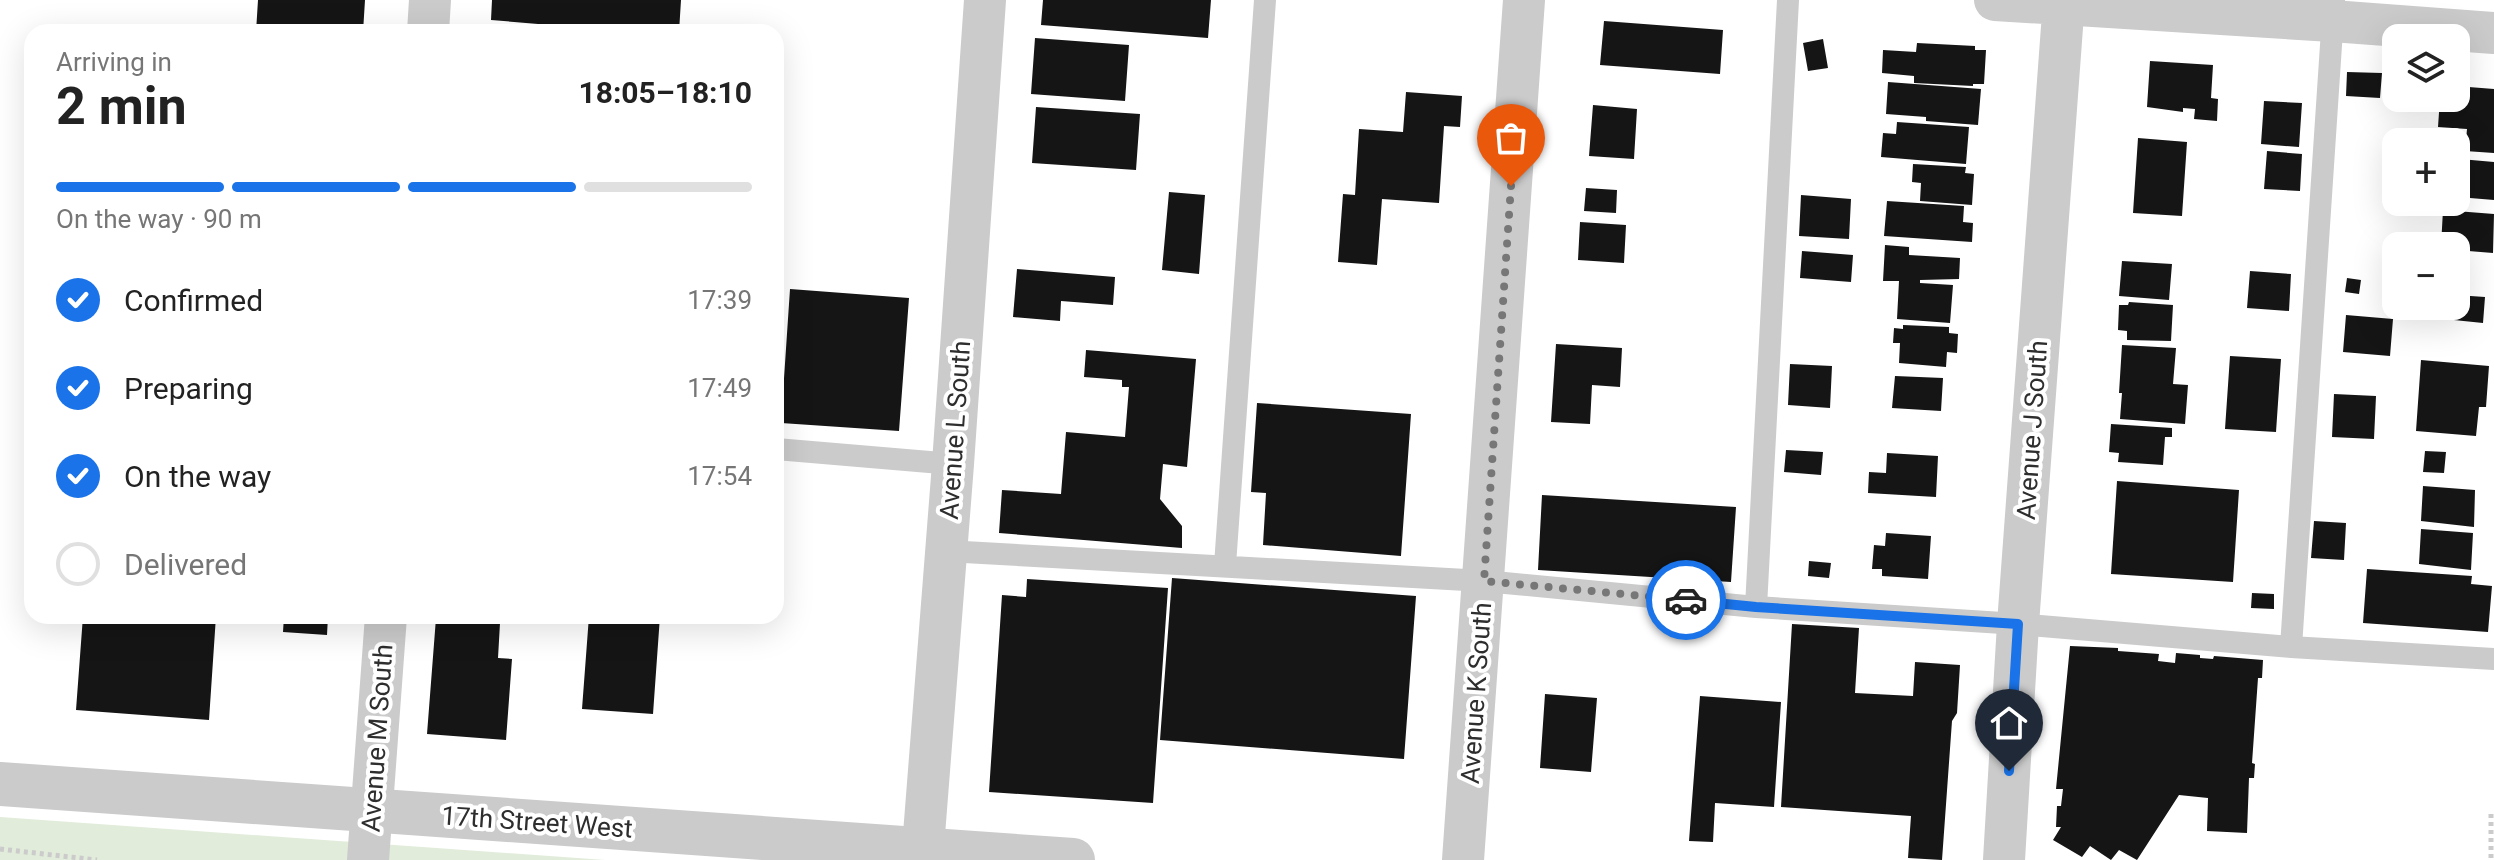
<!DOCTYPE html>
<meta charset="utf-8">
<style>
body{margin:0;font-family:Roboto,sans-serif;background:#f2f2f2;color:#222;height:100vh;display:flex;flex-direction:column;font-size:30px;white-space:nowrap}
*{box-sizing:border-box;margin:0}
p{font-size:26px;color:#767676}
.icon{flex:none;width:44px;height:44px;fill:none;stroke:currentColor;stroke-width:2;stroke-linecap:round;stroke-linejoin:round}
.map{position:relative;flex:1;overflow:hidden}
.sheet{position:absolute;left:24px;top:24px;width:760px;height:600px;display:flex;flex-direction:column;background:#fff;border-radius:24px;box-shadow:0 8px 32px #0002}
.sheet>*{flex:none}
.fabs{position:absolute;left:2382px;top:24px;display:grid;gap:16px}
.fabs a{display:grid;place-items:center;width:88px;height:88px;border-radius:16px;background:#fff;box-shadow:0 8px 32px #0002;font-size:40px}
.pin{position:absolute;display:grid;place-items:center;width:68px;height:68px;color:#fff;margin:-82px -34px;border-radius:50% 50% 50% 0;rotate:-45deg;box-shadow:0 0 8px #0007}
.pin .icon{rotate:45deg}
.courier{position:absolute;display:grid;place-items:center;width:80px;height:80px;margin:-40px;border:6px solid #1a73e8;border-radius:50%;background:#fff;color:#222;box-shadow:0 2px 10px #0007}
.summary em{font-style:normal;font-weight:700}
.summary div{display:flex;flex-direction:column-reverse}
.summary{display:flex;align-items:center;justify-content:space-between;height:136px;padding:0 32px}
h1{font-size:52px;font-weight:700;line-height:60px}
.bar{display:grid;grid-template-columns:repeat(4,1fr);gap:12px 8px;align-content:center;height:96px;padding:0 32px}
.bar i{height:10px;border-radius:6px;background:#e0e0e0}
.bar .active{background:#1a73e8}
.bar p{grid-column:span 4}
ol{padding:0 32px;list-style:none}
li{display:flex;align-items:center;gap:24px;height:88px}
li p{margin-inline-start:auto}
li .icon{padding:8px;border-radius:50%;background:#1a73e8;color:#fff;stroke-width:4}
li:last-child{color:#767676}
li i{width:44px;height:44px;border:4px solid #e0e0e0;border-radius:50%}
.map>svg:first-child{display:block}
</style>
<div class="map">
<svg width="2494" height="860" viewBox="0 0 2494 860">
<rect width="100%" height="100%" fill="#fff"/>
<path fill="#e1ecda" d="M0,817L605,860H0Z"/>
<path fill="#151515" d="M258,0H365L363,32H256Z
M492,0H681L679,32H538V24L491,20Z
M1043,0H1211L1208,38L1041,25Z
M1604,21L1723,30L1720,74L1600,65Z
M1035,38L1129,45L1125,101L1031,94Z
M1823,39L1828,68L1808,71L1803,43Z
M1917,43L1975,46V50H1986L1984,84H1973V86L1914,83V76L1882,73L1883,50L1916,52Z
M2150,61L2213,65L2211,98L2218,99L2217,121L2194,119L2195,109L2183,108V112L2147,107Z
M2347,72L2382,73L2380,98L2346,96Z
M1888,82L1981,89L1978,125L1926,121V117L1886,114Z
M2456,86L2494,89V153L2465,151L2467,129L2438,127L2440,98H2456Z
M1406,92L1462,96L1460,127L1444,126L1439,203L1382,199L1377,265L1338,262L1343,194L1355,195L1359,129L1403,132Z
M2264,101L2302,103L2299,147L2261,144Z
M1593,105L1637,109L1634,159L1589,156Z
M1036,107L1140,114L1136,170L1032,163Z
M1897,122L1969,127L1966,164L1881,157L1883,133L1896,134Z
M2138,138L2187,142L2182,216L2133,213Z
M2267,151L2302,154L2300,191L2264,189Z
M2460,159L2494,162V200L2458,197L2456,169H2459Z
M1913,164L1966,167L1965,173L1974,174L1972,205L1920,201L1921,183L1912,182Z
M1586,188L1617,190L1616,213L1584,211Z
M1169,192L1205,195L1199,274L1162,270Z
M1801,195L1851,199L1849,239L1799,236Z
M1887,201L1964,206L1963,222L1973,223L1972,242L1884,236Z
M2443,210L2494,214L2493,253L2456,250V246H2441Z
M1580,222L1626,225L1624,263L1578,260Z
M1885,245L1909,247V255L1960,258L1959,279L1920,280V283L1953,285L1950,323L1897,319L1899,281H1883Z
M1802,251L1853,255L1851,282L1800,278Z
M2122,261L2172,264L2169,300L2119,296Z
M1017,269L1115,277L1113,305L1061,301L1060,321L1013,317Z
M2250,271L2291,274L2289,311L2247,308Z
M2347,278L2361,280L2359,294L2345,292Z
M790,289L909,298L899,431L781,423Z
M2456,295L2485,297L2483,323L2444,319L2446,306H2456Z
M2129,302L2173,305L2171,341L2127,340V331L2118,330L2119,305H2128Z
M2346,315L2393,319L2390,356L2343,352Z
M1903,325L1949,327V333L1958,334L1957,353L1947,352L1946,367L1899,363L1900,343H1893L1894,328L1903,329Z
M1556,344L1622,348L1620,387L1592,385L1590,424L1551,422Z
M2122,345L2176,348L2173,384L2188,385L2185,424L2120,419L2122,393H2119Z
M1086,350L1196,359L1187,467L1163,464L1160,499L1182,526V548L999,533L1002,490L1061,494L1066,432L1125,437L1129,387H1122V380L1084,377Z
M2230,356L2281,359L2276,432L2225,429Z
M2421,360L2489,366L2486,407H2479L2476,436L2416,431Z
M1790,364L1832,366L1830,408L1788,405Z
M1895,376L1943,378L1941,411L1892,408Z
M2334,394L2376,396L2374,439L2332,437Z
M1257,403L1411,414L1401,556L1263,545L1266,493L1251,492Z
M2111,424L2172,428V437H2165L2163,465L2118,462L2119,453L2109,452Z
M1786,450L1823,452L1821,475L1784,472Z
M2425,451L2446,452L2444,473L2423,472Z
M1887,453L1938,456L1936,497L1868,493L1869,472L1886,473Z
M2117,481L2239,490L2233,582L2111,574Z
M2423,486L2475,490L2474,527L2421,521Z
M1542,495L1736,507L1731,582L1538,570Z
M2314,521L2346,523L2344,560L2311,558Z
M2421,529L2473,533L2471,570L2419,564Z
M1886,533L1931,536L1928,579L1882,576V569H1872L1874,545L1885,546Z
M1809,561L1831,563L1829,578L1808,576Z
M2367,569L2472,576L2471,584L2492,586L2488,632L2363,623Z
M1172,578L1416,596L1404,759L1160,740Z
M1027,579L1168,588L1153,803L989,792L1002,595L1026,597Z
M2252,593L2274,594V609L2251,608Z
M83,616H216L209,720L76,710Z
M284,616H328L327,635L283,632Z
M589,616H660L653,714L582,709Z
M436,618L500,623L498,658L512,659L506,740L427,734Z
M1792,624L1859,628L1855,693L1913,696L1915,662L1960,665L1957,713L1952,721L1942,860L1908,858L1911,816L1781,807Z
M2070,646L2118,648V651L2159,654L2158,661L2175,663L2176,653L2200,655V658L2213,659L2214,656L2263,660L2262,678H2258L2252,763L2255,764L2254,778H2249L2247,833L2207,831L2208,798L2179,795L2137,860L2119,850L2111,860L2090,846L2082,857L2053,840L2061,827H2056L2057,806H2061L2063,789H2056Z
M1545,694L1597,698L1591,772L1540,768Z
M1700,696L1781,702L1774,807L1715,803L1713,842L1689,841Z"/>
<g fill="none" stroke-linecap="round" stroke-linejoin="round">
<path stroke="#cbcbcb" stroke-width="5" stroke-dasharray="4 4" stroke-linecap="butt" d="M2491,814V860
M0,849L97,860"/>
<path stroke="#cbcbcb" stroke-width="22" d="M776,449L953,464
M946,551L1484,581L1756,607L2018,624L2291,647L2494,659
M1225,565L1265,0
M1756,607L1788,0
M2291,647L2334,0"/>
<path stroke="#cbcbcb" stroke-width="42" d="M1995,0L2332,21L2494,33
M428,32L430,0
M368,860L386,616
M922,860L953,464L985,0
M1463,860L1524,0
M2004,860L2018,624L2064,0"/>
<path stroke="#cbcbcb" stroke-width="44" d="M0,784L1073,860"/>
</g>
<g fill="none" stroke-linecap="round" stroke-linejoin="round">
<path stroke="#777" stroke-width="8" stroke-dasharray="0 14.4" d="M1511,186L1484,581L1686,600"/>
<path stroke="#1a73e8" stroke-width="10" d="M1686,600L1756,607L2018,624L2009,771"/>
</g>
<g text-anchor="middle" stroke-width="8" stroke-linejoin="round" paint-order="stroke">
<g font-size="26" fill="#2e2e2e" stroke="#fff">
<text transform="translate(955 430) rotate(-86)" y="9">Avenue L South</text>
<text transform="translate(2032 430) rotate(-86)" y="9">Avenue J South</text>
<text transform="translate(1476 693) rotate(-86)" y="9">Avenue K South</text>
<text transform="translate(377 738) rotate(-86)" y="9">Avenue M South</text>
<text transform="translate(537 822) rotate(4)" y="9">17th Street West</text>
</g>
</g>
</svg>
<div class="fabs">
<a><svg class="icon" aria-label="layers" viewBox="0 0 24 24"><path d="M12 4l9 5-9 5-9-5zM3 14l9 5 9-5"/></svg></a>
<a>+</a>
<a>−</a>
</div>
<div class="pin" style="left:1511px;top:186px;background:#ea580c"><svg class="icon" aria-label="bag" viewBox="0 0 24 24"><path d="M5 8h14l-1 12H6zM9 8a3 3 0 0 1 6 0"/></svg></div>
<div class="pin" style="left:2009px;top:771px;background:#1f2937"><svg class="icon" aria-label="home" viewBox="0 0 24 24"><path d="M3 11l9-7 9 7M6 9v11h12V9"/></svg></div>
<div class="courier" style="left:1686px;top:600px"><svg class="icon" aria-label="car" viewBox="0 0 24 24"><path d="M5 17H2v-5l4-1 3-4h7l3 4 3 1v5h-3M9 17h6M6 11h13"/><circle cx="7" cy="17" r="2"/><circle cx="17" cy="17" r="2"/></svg></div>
<section class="sheet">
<div class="summary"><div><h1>2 min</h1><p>Arriving in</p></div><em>18:05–18:10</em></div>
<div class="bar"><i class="active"></i><i class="active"></i><i class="active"></i><i></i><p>On the way · 90 m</p></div>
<ol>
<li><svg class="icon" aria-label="check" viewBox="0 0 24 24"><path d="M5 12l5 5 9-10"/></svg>Confirmed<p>17:39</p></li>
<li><svg class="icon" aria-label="check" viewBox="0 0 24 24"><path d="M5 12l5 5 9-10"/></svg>Preparing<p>17:49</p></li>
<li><svg class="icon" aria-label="check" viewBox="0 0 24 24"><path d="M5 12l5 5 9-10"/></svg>On the way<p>17:54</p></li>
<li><i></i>Delivered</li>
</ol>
</section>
</div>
